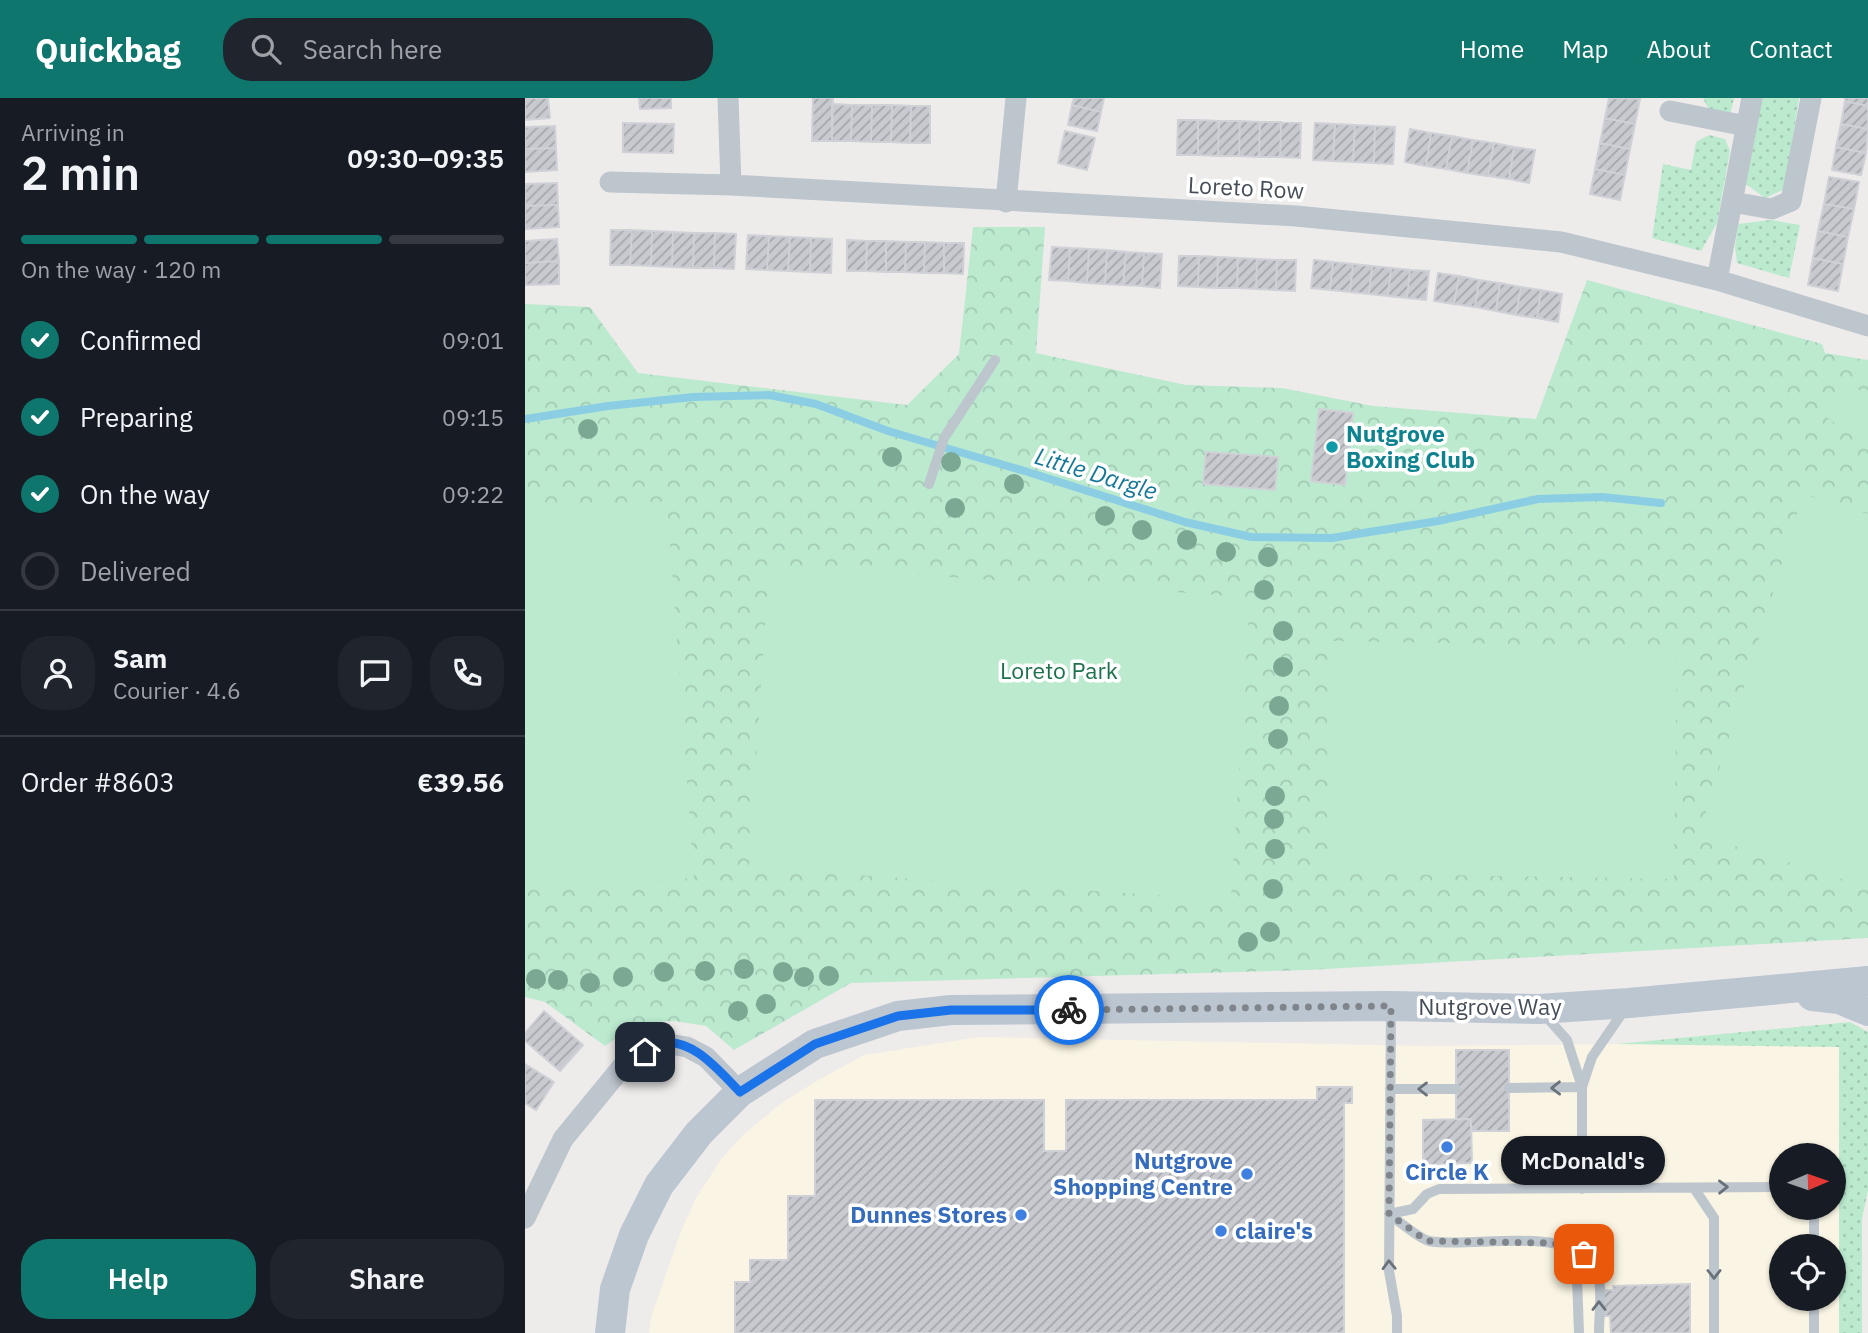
<!DOCTYPE html>
<meta charset="utf-8">
<style>
body{margin:0;font-family:"IBM Plex Sans",sans-serif;background:#20242c;color:#f1f3f6;height:100vh;display:flex;flex-direction:column;font-size:26px;white-space:nowrap}
*{box-sizing:border-box;margin:0}
p{font-size:23px;color:#9ea1a6}
.icon{flex:none;width:38px;height:38px;fill:none;stroke:currentColor;stroke-width:2;stroke-linecap:round;stroke-linejoin:round}
.map{position:relative;flex:1;overflow:hidden}
.sheet{display:flex;flex-direction:column;background:#171b24;width:525px}
.sheet>*{flex:none}
.needle{width:46px;rotate:88deg}
.tools{position:absolute;left:1244px;top:1045px;display:grid;gap:14px}
.tools a{display:grid;place-items:center;width:77px;height:77px;border-radius:50%;background:#171b24;box-shadow:0 2px 5px #0004;font-size:35px}
.pin{position:absolute;display:grid;place-items:center;width:60px;height:60px;color:#fff;margin:-30px;border-radius:14px;box-shadow:0 4px 10px #0006}
.courier{position:absolute;display:grid;place-items:center;width:70px;height:70px;margin:-35px;border:5px solid #1a73e8;border-radius:50%;background:#fff;color:#222;box-shadow:0 2px 9px #0007}
.bubble{position:absolute;height:49px;border-radius:24px;background:#171b24;box-shadow:0 2px 5px #0004;font-size:23px;font-weight:600;line-height:49px;text-align:center}
.headline em{font-style:normal;font-weight:600}
.headline div{display:flex;flex-direction:column-reverse}
.headline{display:flex;align-items:center;justify-content:space-between;height:119px;padding:0 21px}
h1{font-size:46px;font-weight:600;line-height:52px}
.bar{display:grid;grid-template-columns:repeat(4,1fr);gap:10px 7px;align-content:center;height:84px;padding:0 21px}
.bar i{height:9px;border-radius:5px;background:#363941}
.bar .current{background:#0f766e}
.bar p{grid-column:span 4}
.line{display:flex;align-items:center;gap:18px;padding:0 21px;border-top:2px solid #363941}
.line div{flex:1}
.round{display:grid;place-items:center;flex:none;width:74px;height:74px;border-radius:28px;background:#20242c}
ol{padding:0 21px;list-style:none}
li{display:flex;align-items:center;gap:21px;height:77px}
li p{margin-inline-start:auto}
li .icon{padding:7px;border-radius:50%;background:#0f766e;color:#fff;stroke-width:4}
li:last-child{color:#9ea1a6}
li i{width:38px;height:38px;border:4px solid #363941;border-radius:50%}
.primary-button{display:flex;gap:14px;margin-top:auto;padding:14px 21px}
.primary-button a{flex:1;height:80px;border-radius:28px;background:#0f766e;color:#fff;font-size:28px;font-weight:600;line-height:80px;text-align:center}
.primary-button a+a{background:#20242c;color:#f1f3f6}
header{display:flex;align-items:center;gap:42px;box-sizing:border-box;height:98px;padding:0 35px;background:#0f766e;color:#fff}
header strong{font-size:33px}
nav{display:flex;gap:38px;margin-inline-start:auto;font-size:24px}
.search{width:490px;height:63px;background:#20242c;display:flex;align-items:center;gap:18px;box-sizing:border-box;padding:0 24px;border-radius:28px;color:#9ea1a6;font-size:26px}
main{display:flex;flex:1;min-height:0}
.map>svg:first-child{display:block}
</style>
<header>
<strong>Quickbag</strong>
<div class="search"><svg class="icon" aria-label="search" viewBox="0 0 24 24"><circle cx="10" cy="10" r="6"/><path d="M15 15l6 6"/></svg>Search here</div>
<nav><a>Home</a><a>Map</a><a>About</a><a>Contact</a></nav>
</header>
<main>
<section class="sheet">
<div class="headline"><div><h1>2 min</h1><p>Arriving in</p></div><em>09:30–09:35</em></div>
<div class="bar"><i class="current"></i><i class="current"></i><i class="current"></i><i></i><p>On the way · 120 m</p></div>
<ol>
<li><svg class="icon" aria-label="check" viewBox="0 0 24 24"><path d="M5 12l5 5 9-10"/></svg>Confirmed<p>09:01</p></li>
<li><svg class="icon" aria-label="check" viewBox="0 0 24 24"><path d="M5 12l5 5 9-10"/></svg>Preparing<p>09:15</p></li>
<li><svg class="icon" aria-label="check" viewBox="0 0 24 24"><path d="M5 12l5 5 9-10"/></svg>On the way<p>09:22</p></li>
<li><i></i>Delivered</li>
</ol>
<div class="line" style="height:126px"><a class="round"><svg class="icon" aria-label="person" viewBox="0 0 24 24"><circle cx="12" cy="8" r="4"/><path d="M4 21q1-7 8-7t8 7"/></svg></a><div><b>Sam</b><p>Courier · 4.6</p></div><a class="round"><svg class="icon" aria-label="chat" viewBox="0 0 24 24"><path d="M4 5h16v11H9l-5 4z"/></svg></a><a class="round"><svg class="icon" aria-label="phone" viewBox="0 0 24 24"><path d="M5 4h4l2 5-3 2q2 4 5 5l2-3 5 2v4C11 20 4 13 5 4z"/></svg></a></div>
<div class="line" style="height:91px"><div>Order #8603</div><b>€39.56</b></div>
<div class="primary-button"><a>Help</a><a>Share</a></div>
</section>
<div class="map">
<svg width="1343" height="1235" viewBox="0 0 1343 1235">
<defs>
<pattern id="grass-dots" width="8" height="8" patternUnits="userSpaceOnUse" patternTransform="scale(1.75)"><rect width="8" height="8" fill="#bbeacf"/><path d="M2 2h.1M6 6h.1" fill="none" stroke="#a2cab4" stroke-width="1.8" stroke-linecap="round"/></pattern>
<pattern id="forest-crowns" width="20" height="18" patternUnits="userSpaceOnUse" patternTransform="scale(1.75)"><rect width="20" height="18" fill="#bbeacf"/><path d="M2 6a3 3 0 1 1 6 0M12 15a3 3 0 1 1 6 0" fill="none" stroke="#a2cab4"/></pattern>
<pattern id="building-hatch" width="6" height="6" patternUnits="userSpaceOnUse" patternTransform="scale(1.75)"><rect width="6" height="6" fill="#c8cad0"/><path d="M-1 1l2-2M0 6l6-6M5 7l2-2" fill="none" stroke="#a4a6ac"/></pattern>
</defs>
<rect width="100%" height="100%" fill="#eeebeb"/>
<path fill="#f9f4e3" fill-rule="evenodd" d="M1325,924L1343,934V1092L1337,1121V1235H124L126,1219L156,1133L171,1100L197,1060L218,1037L254,1007L288,985L339,957L454,939L900,948L1091,946ZM1256,1057H1309V1110H1256ZM1256,1148H1309V1200H1256Z"/>
<path fill="url(#grass-dots)" d="M1178,0H1209L1205,17L1184,12Z
M1237,0H1274L1260,91L1240,100L1221,86Z
M1184,37L1200,41L1205,53L1192,125L1176,153L1127,140L1138,66L1166,72L1171,44Z
M1246,122L1275,127L1264,180L1212,165L1210,149L1213,126Z
M1325,924L1343,934V1092L1337,1121V1235H1314V949L1091,946Z"/>
<path fill="url(#forest-crowns)" d="M448,129H520L511,255L661,287L757,290L848,308L1011,321L1062,182L1297,246L1300,255L1343,262V840L784,872L326,885L209,952L181,928L149,923L113,925L80,948L20,904L0,899V206L65,209L113,275L382,307L434,256Z"/>
<path fill="#bbeacf" d="M1320,282L1343,298V339L1338,345L1297,316Z
M1278,396L1343,416V789L1174,737Z
M142,403L169,780L0,792V413Z
M244,467L725,499L706,802L224,770Z
M808,543L1152,549L1149,781L804,775Z"/>
<g fill="none" stroke-linecap="round" stroke-linejoin="round">
<path stroke="#8bcee4" stroke-width="8" d="M0,321L83,308L168,299L244,297L291,306L363,333L503,374L660,424L726,439L807,440L913,423L1013,401L1077,399L1136,405"/>
</g>
<path fill="url(#building-hatch)" stroke="#cfd1d7" stroke-width="2" d="M0,0H23L25,20L0,22Z
M114,0H146V10L115,11Z
M288,0H308L307,43H287Z
M549,0H579L576,14L547,7Z
M1084,0L1115,1L1110,26L1080,20Z
M1320,0H1343V8L1320,3Z
M1320,3L1343,8V31L1316,26Z
M307,6L327,7L326,43H307Z
M327,7H347L346,44L326,43Z
M347,7H367L366,44H346Z
M367,7L386,8L385,45L366,44Z
M547,7L576,14L572,33L543,27Z
M386,8H405V45H385Z
M1080,20L1110,26L1105,51L1075,45Z
M653,22H673V57H652Z
M673,22L694,23L693,58L673,57Z
M694,23H715L714,58H693Z
M715,23L735,24L734,59L714,58Z
M735,24H756L755,59H734Z
M756,24L776,25L775,60L755,59Z
M98,25L149,26L148,55L98,54Z
M790,25L810,26L808,63L788,62Z
M810,26L830,27L828,64L808,63Z
M1316,26L1343,31L1341,55L1311,49Z
M830,27L850,28L849,65L828,64Z
M30,28L31,50L0,51V29Z
M850,28L870,29L868,66L849,65Z
M885,31L906,35L901,68L880,64Z
M540,33L570,40L562,72L533,65Z
M906,35L927,38L921,71L901,68Z
M927,38L948,42L942,75L921,71Z
M948,42L969,45L963,78L942,75Z
M969,45L989,49L984,81L963,78Z
M1075,45L1105,51L1100,77L1070,71Z
M989,49L1010,52L1004,85L984,81Z
M1311,49L1341,55L1336,77L1307,72Z
M31,50L32,72L0,74V51Z
M1070,71L1100,77L1095,102L1065,96Z
M1304,79L1334,84L1329,111L1299,106Z
M32,85L33,107L0,108V86Z
M1299,106L1329,111L1323,139L1293,133Z
M33,107L34,129L0,131V108Z
M86,132H107L105,167H85Z
M107,132L127,133L126,168L105,167Z
M127,133L148,134L147,169L126,168Z
M1293,133L1323,139L1318,166L1288,160Z
M148,134L169,135L168,170L147,169Z
M169,135H190L189,170H168Z
M190,135L211,136L209,171L189,170Z
M223,137L244,138L242,172L221,171Z
M244,138L265,139L263,173L242,172Z
M265,139L286,140L285,174L263,173Z
M286,140L307,141L306,175L285,174Z
M32,141L34,163L0,165V143Z
M322,142L342,143L341,173H322Z
M342,143H361V174L341,173Z
M361,143L381,144L380,174H361Z
M381,144H400L399,175L380,174Z
M400,144L419,145V175H399Z
M419,145H439L438,176L419,175Z
M527,149L545,150L543,183L524,182Z
M545,150L564,151L562,185L543,183Z
M564,151L582,152L580,186L562,185Z
M582,152L601,154L598,187L580,186Z
M601,154L619,155L617,188L598,187Z
M619,155L637,156L635,190L617,188Z
M654,158H674L673,189L653,188Z
M674,158L693,159L692,190L673,189Z
M693,159L713,160L712,190H692Z
M713,160L732,161L731,191L712,190Z
M1288,160L1318,166L1313,193L1283,187Z
M732,161L752,162L751,192L731,191Z
M752,162H771L770,193L751,192Z
M789,162L808,164L805,192L786,190Z
M34,163V186L0,187V165Z
M808,164L828,166L825,194L805,192Z
M828,166L847,168L844,196L825,194Z
M847,168L866,170L863,198L844,196Z
M866,170L885,172L882,200L863,198Z
M885,172L904,173L901,202L882,200Z
M913,175L934,178L929,206L909,203Z
M934,178L954,182L950,209L929,206Z
M954,182L975,185L971,213L950,209Z
M975,185L996,189L991,217L971,213Z
M996,189L1016,192L1012,220L991,217Z
M1016,192L1037,196L1033,224L1012,220Z
M794,311L828,315L820,387L786,383Z
M681,354L753,359L750,392L678,386Z
M19,913L58,947L35,973L0,943V935Z
M931,952H984V1033H946V1021H931Z
M0,966L29,984L11,1012L0,1005Z
M792,989H827V1005H819V1235H210V1184H225V1162H263V1098H290V1002H519V1053H541V1002H792Z
M946,1021L947,1065L898,1067V1022Z
M1165,1186V1235H1086L1085,1218H1078V1192H1088V1188Z"/>
<g fill="none" stroke-linecap="round" stroke-linejoin="round">
<path stroke="#bdc5cd" stroke-width="10" d="M404,386L419,340L470,262
M866,910L864,1173L872,1218V1235
M984,990L1057,989L1042,942L1018,915
M865,991H931
M1169,1090L1189,1120V1235
M1057,1091V989L1067,959L1100,911
M864,1116L888,1111L902,1096L914,1091L1256,1089
M864,1116C874,1123 893,1140 904,1143C946,1152 1064,1121 1074,1181C1077,1198 1074,1218 1074,1235
M1289,1148V1110
M1051,1152L1054,1235
M1289,1235V1200"/>
<path stroke="#bdc5cd" stroke-width="21" d="M203,0L206,87
M1145,13L1221,28
M85,84L206,87L771,118L1036,144L1192,182L1343,228
M481,104L491,0
M1207,104L1247,111L1266,103L1286,0
M1192,182L1227,0
M0,1120L38,1041L102,963L138,945L162,949L181,959L215,994"/>
<path stroke="#bcc6d1" stroke-width="30" d="M1287,898L1314,901L1343,913
M85,1235L90,1191L109,1137L134,1087L174,1035L215,994L290,946L373,918L426,912L866,908L1014,911L1104,905L1343,883"/>
</g>
<g fill="#7aa893">
<circle cx="63" cy="331" r="10"/>
<circle cx="367" cy="359" r="10"/>
<circle cx="426" cy="364" r="10"/>
<circle cx="489" cy="386" r="10"/>
<circle cx="430" cy="410" r="10"/>
<circle cx="580" cy="418" r="10"/>
<circle cx="617" cy="432" r="10"/>
<circle cx="662" cy="442" r="10"/>
<circle cx="701" cy="454" r="10"/>
<circle cx="743" cy="459" r="10"/>
<circle cx="739" cy="492" r="10"/>
<circle cx="758" cy="533" r="10"/>
<circle cx="758" cy="569" r="10"/>
<circle cx="754" cy="608" r="10"/>
<circle cx="753" cy="641" r="10"/>
<circle cx="750" cy="698" r="10"/>
<circle cx="749" cy="721" r="10"/>
<circle cx="750" cy="751" r="10"/>
<circle cx="748" cy="791" r="10"/>
<circle cx="745" cy="834" r="10"/>
<circle cx="723" cy="844" r="10"/>
<circle cx="219" cy="871" r="10"/>
<circle cx="180" cy="873" r="10"/>
<circle cx="139" cy="874" r="10"/>
<circle cx="258" cy="874" r="10"/>
<circle cx="304" cy="878" r="10"/>
<circle cx="98" cy="879" r="10"/>
<circle cx="279" cy="879" r="10"/>
<circle cx="11" cy="881" r="10"/>
<circle cx="33" cy="882" r="10"/>
<circle cx="65" cy="885" r="10"/>
<circle cx="241" cy="906" r="10"/>
<circle cx="213" cy="913" r="10"/>
</g>
<defs><path id="oneway-chevron" d="M-2-3.5L2.5 0L-2 3.5" fill="none" stroke-width="1.6" stroke-linecap="round" stroke-linejoin="round" transform="scale(1.75)"/></defs>
<g stroke="#69727a">
<use href="#oneway-chevron" transform="translate(1031 990) rotate(179)"/>
<use href="#oneway-chevron" transform="translate(898 991) rotate(-180)"/>
<use href="#oneway-chevron" transform="translate(1198 1089) rotate(-1)"/>
<use href="#oneway-chevron" transform="translate(864 1167) rotate(-92)"/>
<use href="#oneway-chevron" transform="translate(1189 1176) rotate(90)"/>
<use href="#oneway-chevron" transform="translate(1074 1208) rotate(-90)"/>
</g>
<g fill="none" stroke-linecap="round" stroke-linejoin="round">
<path stroke="#80858b" stroke-width="7" stroke-dasharray="0 12.6" d="M544,912L866,908L864,1116L902,1143L1029,1145L1059,1156"/>
<path stroke="#1a73e8" stroke-width="9" d="M120,954C125,951 130,948 135,946C166,937 196,975 215,994L290,946L373,918L426,912H544"/>
</g>
<circle fill="#0f9aa8" stroke="#fff" stroke-width="2.5" cx="807" cy="349" r="7"/>
<g fill="#3f7fe0" stroke="#fff" stroke-width="2.5">
<circle cx="922" cy="1049" r="7"/>
<circle cx="722" cy="1076" r="7"/>
<circle cx="496" cy="1117" r="7"/>
<circle cx="696" cy="1133" r="7"/>
</g>
<g text-anchor="middle" stroke-width="7" stroke-linejoin="round" paint-order="stroke">
<g font-size="23" fill="#454e57" stroke="#fff">
<text transform="translate(721 90) rotate(3)" y="8">Loreto Row</text>
<text x="965" y="917">Nutgrove Way</text>
</g>
<g font-size="23" font-weight="bold" fill="#0d838f" stroke="#fff" text-anchor="start">
<text x="821" y="344">Nutgrove<tspan x="821" dy="26">Boxing Club</tspan></text>
</g>
<g font-size="23" fill="#1c724b" stroke="#fff">
<text x="534" y="581">Loreto Park</text>
</g>
<g font-size="23" font-weight="bold" fill="#366cbe" stroke="#fff" text-anchor="end">
<text x="708" y="1071">Nutgrove<tspan x="708" dy="26">Shopping Centre</tspan></text>
<text x="922" y="1082" text-anchor="middle">Circle K</text>
<text x="482" y="1125">Dunnes Stores</text>
<text x="710" y="1141" text-anchor="start">claire's</text>
</g>
<g font-size="24" font-style="italic" fill="#157899" stroke="#fff">
<text transform="translate(571 376) rotate(17)" y="8">Little Dargle</text>
</g>
</g>
</svg>
<div class="tools">
<a><svg class="needle" viewBox="-14 -14 28 28"><path d="M0-13l5 13h-10z" fill="#e53935"/><path d="M0 13l5-13h-10z" fill="#9ea1a6"/></svg></a>
<a><svg class="icon" aria-label="locate" viewBox="0 0 24 24"><circle cx="12" cy="12" r="6"/><path d="M12 2v4M12 18v4M2 12h4M18 12h4"/></svg></a>
</div>
<div class="pin" style="left:1059px;top:1156px;background:#ea580c"><svg class="icon" aria-label="bag" viewBox="0 0 24 24"><path d="M5 8h14l-1 12H6zM9 8a3 3 0 0 1 6 0"/></svg></div>
<div class="pin" style="left:120px;top:954px;background:#1f2937"><svg class="icon" aria-label="home" viewBox="0 0 24 24"><path d="M3 11l9-7 9 7M6 9v11h12V9"/></svg></div>
<div class="courier" style="left:544px;top:912px"><svg class="icon" aria-label="bike" viewBox="0 0 24 24"><circle cx="6" cy="16" r="4"/><circle cx="18" cy="16" r="4"/><path d="M6 16l4-8h5l3 8M10 8l3 8H6M13 5h3"/></svg></div>
<div class="bubble" style="left:976px;top:1038px;width:164px">McDonald's</div>
</div>
</main>
